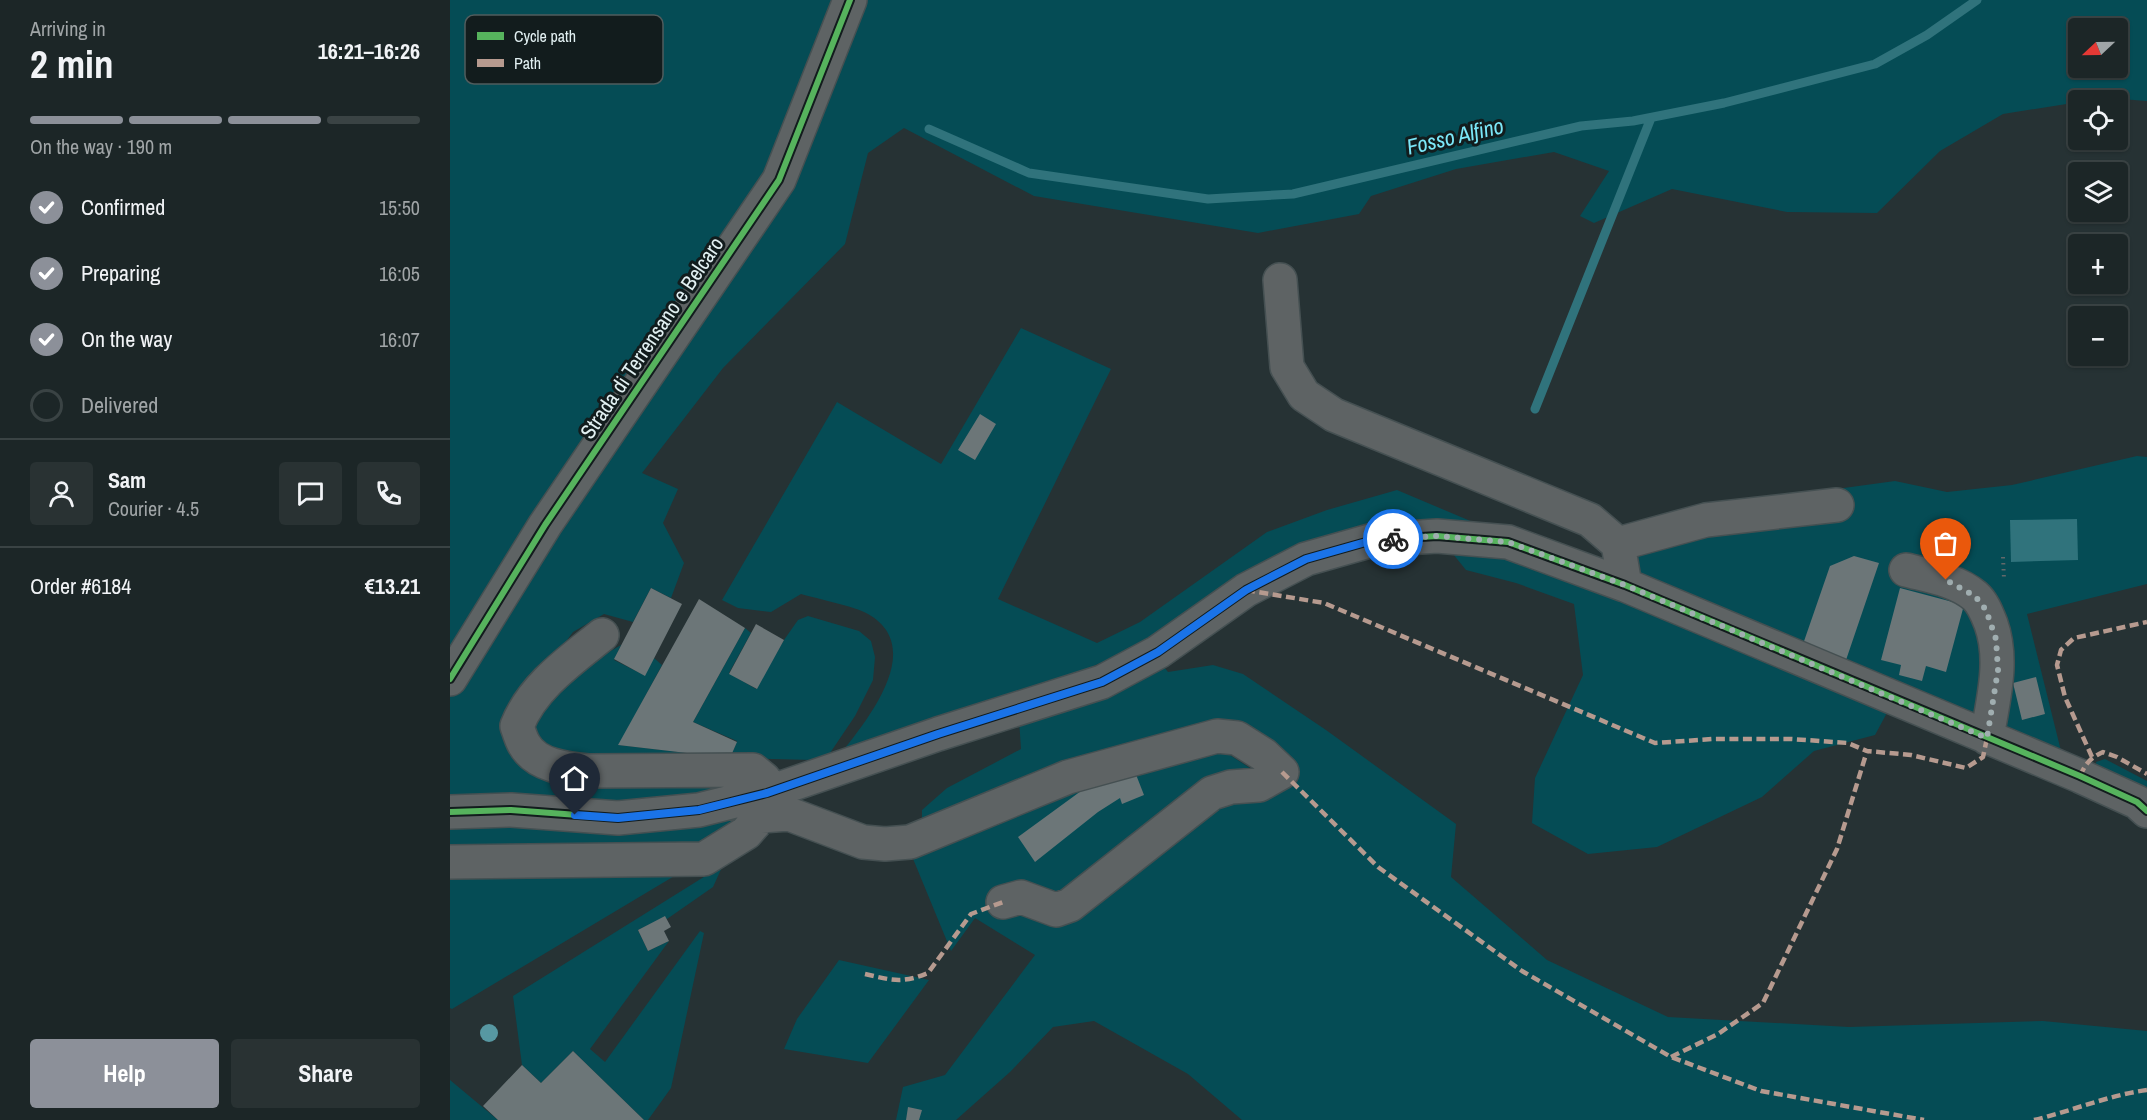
<!DOCTYPE html>
<meta charset="utf-8">
<style>
body{margin:0;font-family:"Archivo Narrow",sans-serif;background:#293233;color:#f1f3f6;height:100vh;display:flex;flex-direction:column;font-size:22px;white-space:nowrap}
*{box-sizing:border-box;margin:0}
p{font-size:20px;color:#a0a5a7}
.icon{flex:none;width:33px;height:33px;fill:none;stroke:currentColor;stroke-width:2;stroke-linecap:round;stroke-linejoin:round}
.map{position:relative;flex:1;overflow:hidden}
.details{display:flex;flex-direction:column;background:#1c2627;width:450px}
.details>*{flex:none}
.needle{width:39px;rotate:248deg}
.fabs{position:absolute;left:1618px;top:18px;display:grid;gap:12px}
.fabs a{display:grid;place-items:center;width:60px;height:60px;border-radius:6px;background:#1c2627;box-shadow:0 2px 4px #0004,0 0 0 2px #3a4344;font-size:30px}
.pin{position:absolute;display:grid;place-items:center;width:51px;height:51px;color:#fff;margin:-62px -26px;border-radius:50% 50% 50% 0;rotate:-45deg;box-shadow:0 0 6px #0007}
.pin .icon{rotate:45deg}
.courier{position:absolute;display:grid;place-items:center;width:60px;height:60px;margin:-30px;border:4px solid #1a73e8;border-radius:50%;background:#fff;color:#222;box-shadow:0 2px 8px #0007}
.headline em{font-style:normal;font-weight:700}
.headline div{display:flex;flex-direction:column-reverse}
.headline{display:flex;align-items:center;justify-content:space-between;height:102px;padding:0 30px}
h1{font-size:39px;font-weight:700;line-height:45px}
.bar{display:grid;grid-template-columns:repeat(4,1fr);gap:9px 6px;align-content:center;height:72px;padding:0 30px}
.bar i{height:8px;border-radius:4px;background:#3a4344}
.bar .on{background:#8c9099}
.bar p{grid-column:span 4}
.line{display:flex;align-items:center;gap:15px;padding:0 30px;border-top:2px solid #3a4344}
.line div{flex:1}
.round{display:grid;place-items:center;flex:none;width:63px;height:63px;border-radius:6px;background:#293233}
ol{padding:0 30px;list-style:none}
li{display:flex;align-items:center;gap:18px;height:66px}
li p{margin-inline-start:auto}
li .icon{padding:6px;border-radius:50%;background:#8c9099;color:#fff;stroke-width:4}
li:last-child{color:#a0a5a7}
li i{width:33px;height:33px;border:3px solid #3a4344;border-radius:50%}
.cta{display:flex;gap:12px;margin-top:auto;padding:12px 30px}
.cta a{flex:1;height:69px;border-radius:6px;background:#8c9099;color:#fff;font-size:24px;font-weight:700;line-height:69px;text-align:center}
.cta a+a{background:#293233;color:#f1f3f6}
main{display:flex;flex:1;min-height:0}
.map>svg:first-child{display:block}
</style>
<main>
<section class="details">
<div class="headline"><div><h1>2 min</h1><p>Arriving in</p></div><em>16:21–16:26</em></div>
<div class="bar"><i class="on"></i><i class="on"></i><i class="on"></i><i></i><p>On the way · 190 m</p></div>
<ol>
<li><svg class="icon" aria-label="check" viewBox="0 0 24 24"><path d="M5 12l5 5 9-10"/></svg>Confirmed<p>15:50</p></li>
<li><svg class="icon" aria-label="check" viewBox="0 0 24 24"><path d="M5 12l5 5 9-10"/></svg>Preparing<p>16:05</p></li>
<li><svg class="icon" aria-label="check" viewBox="0 0 24 24"><path d="M5 12l5 5 9-10"/></svg>On the way<p>16:07</p></li>
<li><i></i>Delivered</li>
</ol>
<div class="line" style="height:108px"><a class="round"><svg class="icon" aria-label="person" viewBox="0 0 24 24"><circle cx="12" cy="8" r="4"/><path d="M4 21q1-7 8-7t8 7"/></svg></a><div><b>Sam</b><p>Courier · 4.5</p></div><a class="round"><svg class="icon" aria-label="chat" viewBox="0 0 24 24"><path d="M4 5h16v11H9l-5 4z"/></svg></a><a class="round"><svg class="icon" aria-label="phone" viewBox="0 0 24 24"><path d="M5 4h4l2 5-3 2q2 4 5 5l2-3 5 2v4C11 20 4 13 5 4z"/></svg></a></div>
<div class="line" style="height:78px"><div>Order #6184</div><b>€13.21</b></div>
<div class="cta"><a>Help</a><a>Share</a></div>
</section>
<div class="map">
<svg width="1697" height="1120" viewBox="0 0 1697 1120">
<rect width="100%" height="100%" fill="#263234"/>
<path fill="#054c55" fill-rule="evenodd" d="M0,0H1697V101L1657,98L1629,100V102L1553,114L1490,151L1427,213L1337,212L1222,189L1144,223L1130,216L1159,171L1104,152L1006,169L921,196L909,214L808,233L584,196L454,128L418,153L395,244L273,368L192,473L228,489L213,523L234,563L221,598L201,588L183,622L154,614L123,632L56,722L64,749L285,776L293,818L257,848L0,854ZM1629,28H1668V68H1629Z
M571,328L661,369L548,599L647,643L690,622L817,532L877,510L947,490L1037,528L921,530L721,627L675,652L598,686L392,752C419,718 476,647 418,614C404,606 368,599 351,594L321,612L288,608L272,600L387,402L491,464Z
M1687,456L1697,457V584L1577,614L1611,751L1181,577L1173,529L1249,508L1445,481L1497,492L1562,485Z
M1003,554L1058,559L1151,589L1439,709L1425,735L1364,751L1312,797L1207,847L1138,854L1082,823L1085,778L1133,675L1124,604L1066,583L1016,570Z
M358,616L409,631L421,641L425,657L423,680L405,716L378,756L365,760L280,758L114,759L83,741L85,706L125,672L171,645L164,660L194,675L204,658L212,665L169,745L280,758L287,741L243,722L295,628L301,633L279,673L306,689L334,640L348,620Z
M710,662L718,672L763,665L793,674L876,730L1006,824L1001,877L1097,960L1218,1017L1399,1027L1593,1021L1697,1031V1120H792L738,1074L644,1021L603,1027L560,1072L506,1120H446L453,1087L495,1075L585,955L525,918L501,951L459,849L622,785L766,746L806,772L793,730L472,828V810L497,788L571,749L569,719Z
M1655,759L1697,781V802L1648,775L1646,762Z
M273,865L263,887L217,919L215,917L188,930L198,951L219,941L140,1049L155,1062L250,931L254,933L221,1088L198,1120H194L123,1051L91,1083L72,1065L63,996Z
M0,871L231,872L2,1009L0,1008Z
M389,960L479,980L418,1063L334,1049L347,1019Z
M0,1080L48,1120H0Z"/>
<path fill="#30737c" d="M1627,519L1628,560L1561,562L1560,520Z"/>
<g fill="none" stroke-linecap="round" stroke-linejoin="round">
<path stroke="#30737c" stroke-width="9" d="M479,129L579,173L758,199L843,194L1131,126L1183,121L1274,103L1425,64L1477,35L1527,0
M1085,409L1201,118"/>
</g>
<path fill="#6c7678" d="M530,414L546,424L525,460L508,450Z
M1404,556L1429,563L1395,663L1352,647L1380,566Z
M201,588L232,604L195,676L164,659Z
M1450,588L1514,605L1496,672L1476,666L1472,681L1449,675L1451,665L1431,660Z
M249,599L295,628L243,722L287,742L280,758L168,745Z
M306,624L334,640L307,689L279,674Z
M1586,677L1595,714L1572,720L1563,683Z
M685,772L694,795L672,804L670,798L648,812L585,862L568,837L631,791L660,777Z
M215,916L221,927L214,931L219,941L198,951L188,930Z
M123,1051L194,1120H48L33,1106L72,1065L91,1083Z
M458,1107L472,1110L469,1120H456Z"/>
<g fill="none" stroke-linecap="round" stroke-linejoin="round">
<g stroke="#455052" stroke-width="36">
<path id="minor" d="M830,280L837,367L854,395L884,415L1140,520L1168,544L1175,585
M1168,544L1256,520L1387,505
M1456,570C1479,576 1506,580 1525,596C1533,603 1537,614 1541,624C1554,661 1543,699 1537,738
M0,679L95,525L329,180L400,0
M0,812L61,810L168,818L249,810L317,793L488,734L652,682L708,652L796,590L856,559L923,540L987,536L1058,542L1175,585L1630,776L1687,802L1697,811
M311,816L339,814L413,842L435,844L460,842L618,777L767,736L787,738L814,755L832,772L809,785L781,787L762,793L620,905L606,910L571,897L553,902
M0,862L254,859L296,833L311,816L317,793L314,779L303,770L138,771C117,769 86,766 74,744C71,739 69,732 67,726C82,687 121,660 152,635"/>
</g>
<path stroke="#62686a" stroke-width="4" stroke-dasharray="1.5 4.5" stroke-linecap="butt" d="M1553,557L1554,579"/>
<use href="#minor" stroke="#5e6364" stroke-width="33"/>
<path stroke="#b69a8f" stroke-width="4.5" stroke-dasharray="9 4.5" stroke-linecap="butt" d="M796,590L874,603L1205,743L1263,739H1341L1398,743L1417,751L1461,755L1516,768L1533,757L1537,738
M1642,757L1615,697L1607,665L1611,650L1624,638L1697,622
M832,772L928,867L1072,971L1221,1057L1311,1091L1474,1120
M1630,776C1636,763 1640,758 1653,752L1667,757L1697,774
M415,974C441,980 452,984 478,973L521,914L553,902
M1221,1057L1268,1034L1313,1003L1387,849L1417,751
M1584,1120C1622,1111 1659,1095 1697,1090"/>
<g stroke="#121c1d" stroke-width="10">
<path id="cycleway" d="M0,679L95,525L329,180L400,0
M0,812L61,810L168,818L249,810L317,793L488,734L652,682L708,652L796,590L856,559L923,540L987,536L1058,542L1175,585L1630,776L1687,802L1697,811"/>
</g>
<use href="#cycleway" stroke="#56b35d" stroke-width="6"/>
</g>
<circle fill="#5798a2" cx="39" cy="1033" r="9"/>
<g fill="none" stroke-linecap="round" stroke-linejoin="round">
<path stroke="#a0aeb0" stroke-width="6" stroke-dasharray="0 10.8" d="M943,539L987,536L1058,542L1175,585L1537,738L1548,670L1546,639L1536,610L1525,596L1496,580"/>
<path stroke="#1a73e8" stroke-width="8" d="M125,815L168,818L249,810L317,793L488,734L652,682L708,652L796,590L856,559L923,540L943,539"/>
</g>
<g text-anchor="middle" stroke-width="6" stroke-linejoin="round" paint-order="stroke">
<g font-size="21" fill="#e2f0f2" stroke="#121c1d">
<text transform="translate(202 338) rotate(-56)" y="7">Strada di Terrensano e Belcaro</text>
</g>
<g font-size="22" font-style="italic" fill="#7be7f8" stroke="#121c1d">
<text transform="translate(1005 136) rotate(-13)" y="8">Fosso Alfino</text>
</g>
</g>
<rect x="15" y="15" width="198" height="69" rx="9" fill="#121c1d" stroke="#505c5d" stroke-width="1.5"/>
<rect x="27" y="32" width="27" height="8" fill="#56b35d"/>
<rect x="27" y="59" width="27" height="8" fill="#b69a8f"/>
<g font-size="16" fill="#e2f0f2">
<text x="64" y="42">Cycle path</text>
<text x="64" y="69">Path</text>
</g>
</svg>
<div class="fabs">
<a><svg class="needle" viewBox="-14 -14 28 28"><path d="M0-13l5 13h-10z" fill="#e53935"/><path d="M0 13l5-13h-10z" fill="#a0a5a7"/></svg></a>
<a><svg class="icon" aria-label="locate" viewBox="0 0 24 24"><circle cx="12" cy="12" r="6"/><path d="M12 2v4M12 18v4M2 12h4M18 12h4"/></svg></a>
<a><svg class="icon" aria-label="layers" viewBox="0 0 24 24"><path d="M12 4l9 5-9 5-9-5zM3 14l9 5 9-5"/></svg></a>
<a>+</a>
<a>−</a>
</div>
<div class="pin" style="left:1496px;top:580px;background:#ea580c"><svg class="icon" aria-label="bag" viewBox="0 0 24 24"><path d="M5 8h14l-1 12H6zM9 8a3 3 0 0 1 6 0"/></svg></div>
<div class="pin" style="left:125px;top:815px;background:#1f2937"><svg class="icon" aria-label="home" viewBox="0 0 24 24"><path d="M3 11l9-7 9 7M6 9v11h12V9"/></svg></div>
<div class="courier" style="left:943px;top:539px"><svg class="icon" aria-label="bike" viewBox="0 0 24 24"><circle cx="6" cy="16" r="4"/><circle cx="18" cy="16" r="4"/><path d="M6 16l4-8h5l3 8M10 8l3 8H6M13 5h3"/></svg></div>
</div>
</main>
